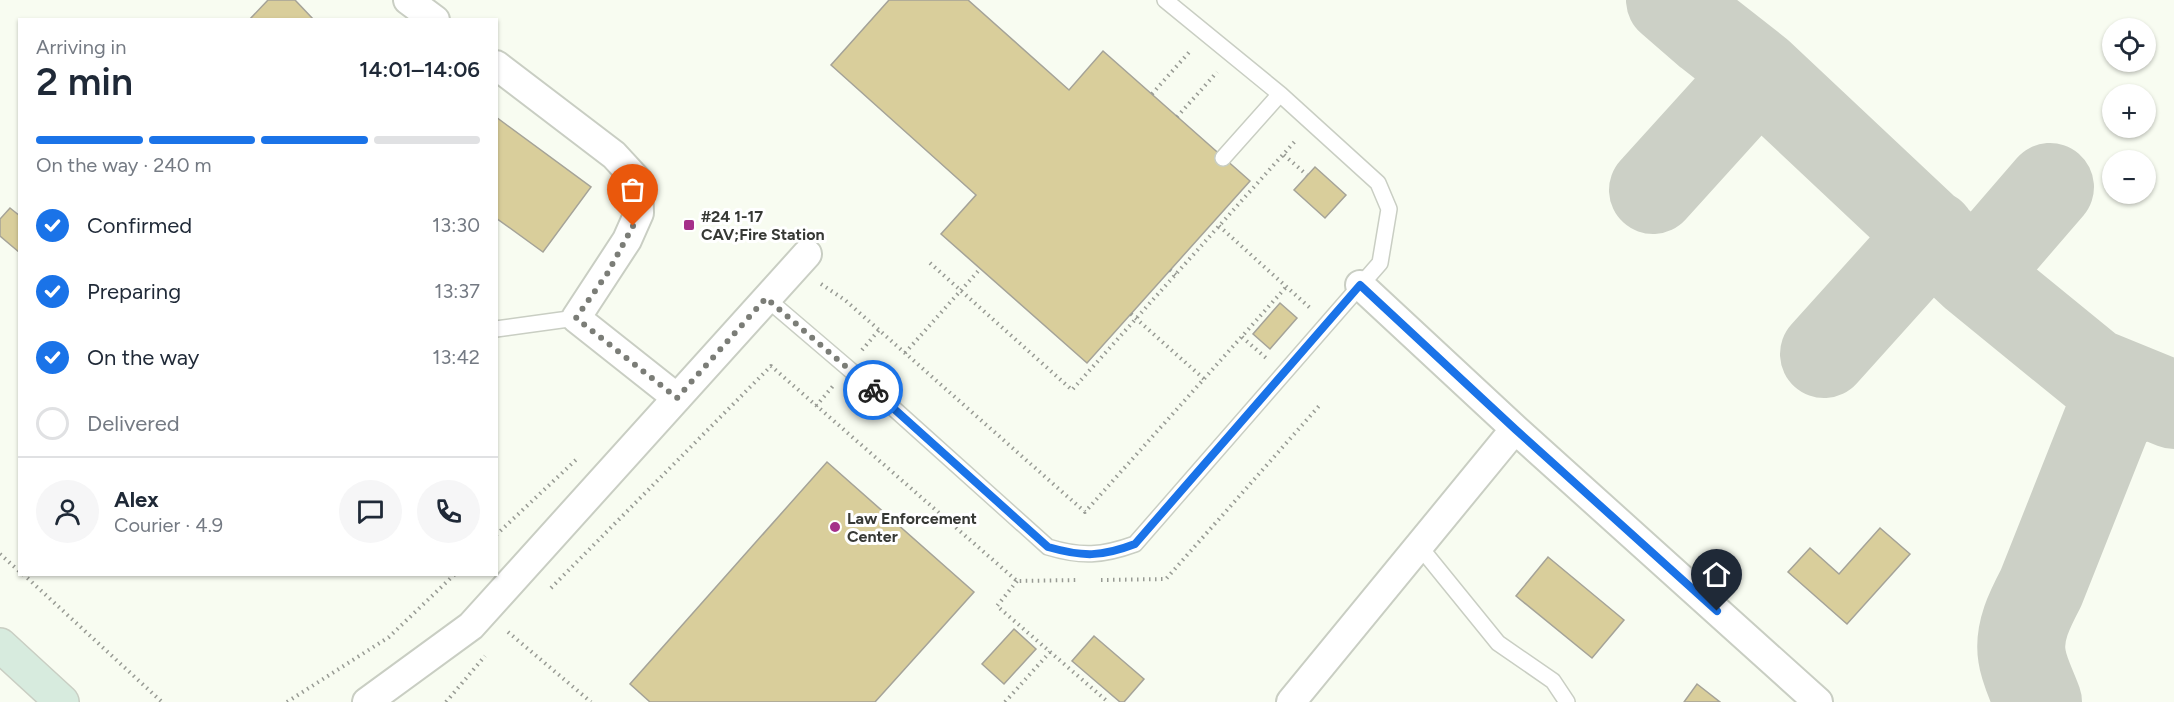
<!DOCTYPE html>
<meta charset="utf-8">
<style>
body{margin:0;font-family:Figtree,sans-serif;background:#f6f6f7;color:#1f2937;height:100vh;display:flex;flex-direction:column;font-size:22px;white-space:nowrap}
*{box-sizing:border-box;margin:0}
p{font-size:20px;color:#747a83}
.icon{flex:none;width:33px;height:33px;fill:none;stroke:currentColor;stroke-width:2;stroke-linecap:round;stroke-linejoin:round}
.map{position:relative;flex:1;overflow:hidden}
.panel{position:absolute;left:18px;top:18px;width:480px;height:558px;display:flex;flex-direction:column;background:#fff;border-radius:0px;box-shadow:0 2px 4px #0004}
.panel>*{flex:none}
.fabs{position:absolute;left:2102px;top:18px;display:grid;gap:12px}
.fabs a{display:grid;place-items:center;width:54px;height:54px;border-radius:50%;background:#fff;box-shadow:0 2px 4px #0004;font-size:30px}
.pin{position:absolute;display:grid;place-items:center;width:51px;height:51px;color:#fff;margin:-62px -26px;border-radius:50% 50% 50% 0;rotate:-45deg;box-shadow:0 0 6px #0007}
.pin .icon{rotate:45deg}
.courier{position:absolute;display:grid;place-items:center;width:60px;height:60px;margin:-30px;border:4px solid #1a73e8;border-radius:50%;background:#fff;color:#222;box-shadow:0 2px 8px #0007}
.headline em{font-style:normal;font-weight:600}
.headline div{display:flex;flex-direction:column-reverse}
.headline{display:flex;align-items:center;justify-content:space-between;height:102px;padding:0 18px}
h1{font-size:39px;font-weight:600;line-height:45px}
.bar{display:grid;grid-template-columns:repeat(4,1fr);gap:9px 6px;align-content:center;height:72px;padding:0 18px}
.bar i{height:8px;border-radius:4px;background:#e0e1e3}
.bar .current{background:#1a73e8}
.bar p{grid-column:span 4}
.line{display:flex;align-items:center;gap:15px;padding:0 18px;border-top:2px solid #e0e1e3}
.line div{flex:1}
.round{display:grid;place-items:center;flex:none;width:63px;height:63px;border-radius:32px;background:#f6f6f7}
ol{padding:0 18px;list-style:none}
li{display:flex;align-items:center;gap:18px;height:66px}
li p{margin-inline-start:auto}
li .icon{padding:6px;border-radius:50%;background:#1a73e8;color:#fff;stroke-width:4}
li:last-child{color:#747a83}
li i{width:33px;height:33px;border:3px solid #e0e1e3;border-radius:50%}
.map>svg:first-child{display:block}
</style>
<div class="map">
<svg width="2174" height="702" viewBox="0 0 2174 702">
<rect width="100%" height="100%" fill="#f8fcf1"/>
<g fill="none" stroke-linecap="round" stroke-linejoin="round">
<path stroke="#ccd0c6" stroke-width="88" d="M1670,0L1708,33L1759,73L1974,275L2093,372L2174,405
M1653,190L1759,73
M1974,275L2050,187
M1824,354L1932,234
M2038,702C2033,688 2024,671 2022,656C2018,632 2030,609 2041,588L2110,414L2123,402L2151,396"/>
</g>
<path fill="#d9ce9b" stroke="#a5a398" stroke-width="1.5" d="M268,0H295L314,20H249Z
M889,0H968L1069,90L1103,51L1250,181L1087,363L941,234L976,195L831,65Z
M496,117L591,187L543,252L496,218Z
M1315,167L1346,195L1325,218L1294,190Z
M10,208L20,216V253L0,236V219Z
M1280,303L1297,318L1270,349L1253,334Z
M827,462L974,592L875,702H650L630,684Z
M1880,528L1910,554L1847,624L1788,572L1810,548L1839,574Z
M1548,557L1624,620L1592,658L1516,596Z
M1014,629L1036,649L1004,684L982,664Z
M1094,636L1144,679L1124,702H1120L1072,661Z
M1697,684L1720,702H1684Z"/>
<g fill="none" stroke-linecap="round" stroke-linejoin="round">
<g stroke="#c9cec3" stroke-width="18">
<path id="lane" d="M1223,158L1280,94
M766,298L862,380L1048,547C1081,557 1102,556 1135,544L1380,263L1389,209L1378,183L1280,94L1165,0
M496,329L576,318
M1420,547L1498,643L1553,681L1567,702"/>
</g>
<g stroke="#c9cec3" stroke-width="32">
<path id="street" d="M408,0L435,20
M496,65L614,155L638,181L639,213L627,240L576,318L677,398
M1360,285L1515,429L1818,702
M367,702L471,626L807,254
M1291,702L1515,429"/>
</g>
<g stroke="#c9cec3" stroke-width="36">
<path id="secondary" d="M0,645L62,702"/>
</g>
<path stroke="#989b94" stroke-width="4" stroke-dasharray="1.5 4.5" stroke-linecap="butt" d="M1152,94L1191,50
M1177,117L1217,72
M1284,155L1307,175
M1219,226L1310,308
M930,263L1072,390L1297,139
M1170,270L1176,275
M821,284L845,300L1085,512L1287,286
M1131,314L1204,379
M1242,337L1266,358
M862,350L879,330
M905,353L980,269
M816,406L833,386
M496,535L579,457
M0,554L20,572
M23,574L162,702
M1101,580L1166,579L1319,406
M1017,581L997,606L1108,702
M551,588L771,366L1017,581L1078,580
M508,632L591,702
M287,702L389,637L455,574
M446,702L485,656
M1005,702L1050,652"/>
<use href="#lane" stroke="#fff" stroke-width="15"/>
<use href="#street" stroke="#fff" stroke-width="28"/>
<use href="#secondary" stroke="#d7ebde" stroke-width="33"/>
</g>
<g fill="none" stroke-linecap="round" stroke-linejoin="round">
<path stroke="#7b7d77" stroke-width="6" stroke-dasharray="0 10.8" d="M633,226L607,274L576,318L677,398L766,298L873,390"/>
<path stroke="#1a73e8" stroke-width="8" d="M873,390L1048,547C1083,557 1101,557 1135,544L1360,285L1515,429L1717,611"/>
</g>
<g fill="#a52f89" stroke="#fff" stroke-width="2">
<rect x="683" y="219" width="12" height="12" rx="3"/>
<circle cx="835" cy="527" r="6"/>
</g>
<g text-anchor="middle" stroke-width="6" stroke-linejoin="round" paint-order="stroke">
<g font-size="16" font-weight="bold" fill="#373935" stroke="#fff" text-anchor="start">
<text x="701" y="222">#24 1-17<tspan x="701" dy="18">CAV;Fire Station</tspan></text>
<text x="847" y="524">Law Enforcement<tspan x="847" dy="18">Center</tspan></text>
</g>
</g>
</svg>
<div class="fabs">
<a><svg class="icon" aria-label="locate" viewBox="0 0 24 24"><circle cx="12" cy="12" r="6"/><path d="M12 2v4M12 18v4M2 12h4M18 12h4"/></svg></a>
<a>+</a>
<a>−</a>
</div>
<div class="pin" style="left:633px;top:226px;background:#ea580c"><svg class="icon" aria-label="bag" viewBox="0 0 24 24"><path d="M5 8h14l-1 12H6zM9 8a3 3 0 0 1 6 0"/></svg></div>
<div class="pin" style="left:1717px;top:611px;background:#1f2937"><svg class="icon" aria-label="home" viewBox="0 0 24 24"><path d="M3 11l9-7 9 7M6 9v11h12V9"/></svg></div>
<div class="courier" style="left:873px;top:390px"><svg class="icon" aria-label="bike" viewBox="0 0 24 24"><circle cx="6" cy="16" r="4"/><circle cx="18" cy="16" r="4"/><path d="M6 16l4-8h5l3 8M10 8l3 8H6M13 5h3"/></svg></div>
<section class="panel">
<div class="headline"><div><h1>2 min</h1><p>Arriving in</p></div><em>14:01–14:06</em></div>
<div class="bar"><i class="current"></i><i class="current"></i><i class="current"></i><i></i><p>On the way · 240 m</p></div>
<ol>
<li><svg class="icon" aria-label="check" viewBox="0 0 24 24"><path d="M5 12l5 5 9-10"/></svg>Confirmed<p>13:30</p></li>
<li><svg class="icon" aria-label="check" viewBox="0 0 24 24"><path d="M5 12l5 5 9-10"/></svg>Preparing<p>13:37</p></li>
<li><svg class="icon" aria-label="check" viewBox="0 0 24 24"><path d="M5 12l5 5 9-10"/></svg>On the way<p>13:42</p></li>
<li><i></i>Delivered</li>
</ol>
<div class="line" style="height:108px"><a class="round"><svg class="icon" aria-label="person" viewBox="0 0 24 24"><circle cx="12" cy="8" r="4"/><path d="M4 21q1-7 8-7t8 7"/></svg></a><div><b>Alex</b><p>Courier · 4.9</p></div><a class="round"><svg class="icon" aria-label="chat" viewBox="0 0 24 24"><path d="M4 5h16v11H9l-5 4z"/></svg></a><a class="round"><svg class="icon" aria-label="phone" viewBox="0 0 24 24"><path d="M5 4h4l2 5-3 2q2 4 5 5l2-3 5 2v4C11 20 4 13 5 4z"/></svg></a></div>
</section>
</div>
